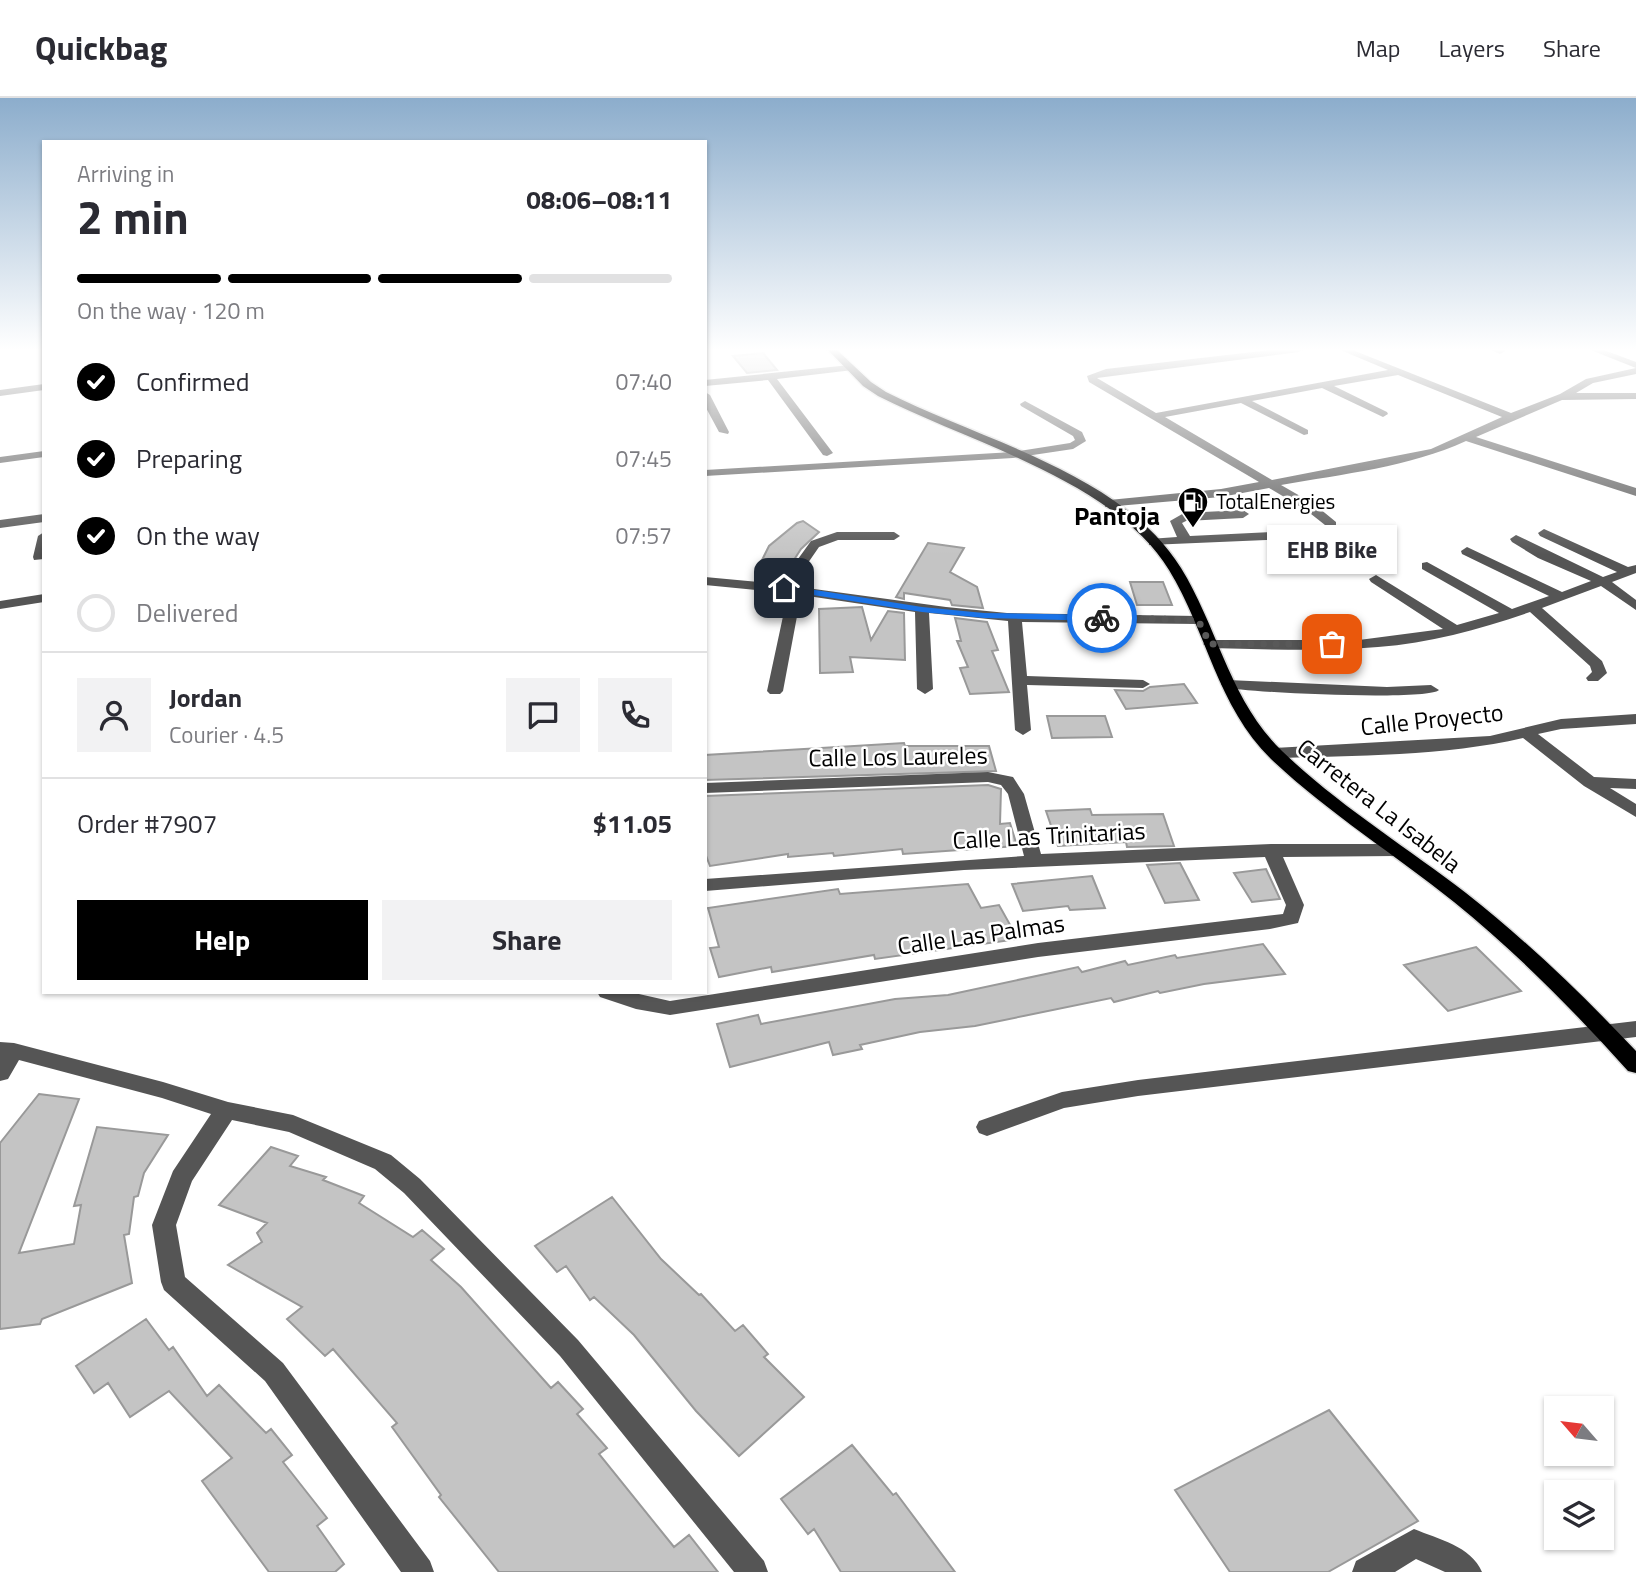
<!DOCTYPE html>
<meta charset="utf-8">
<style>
body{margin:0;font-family:"Titillium Web",sans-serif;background:#f2f2f3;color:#2b2b33;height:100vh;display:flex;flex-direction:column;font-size:26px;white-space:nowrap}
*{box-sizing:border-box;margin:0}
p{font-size:23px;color:#7c7c81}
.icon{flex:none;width:38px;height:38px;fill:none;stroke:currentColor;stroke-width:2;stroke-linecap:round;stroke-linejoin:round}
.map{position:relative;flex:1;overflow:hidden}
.sheet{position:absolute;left:42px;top:42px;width:665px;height:854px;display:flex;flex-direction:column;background:#fff;border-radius:0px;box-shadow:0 2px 5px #0004}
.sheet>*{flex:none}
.needle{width:46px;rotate:298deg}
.fabs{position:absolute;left:1544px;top:1298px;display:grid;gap:14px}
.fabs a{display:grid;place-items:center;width:70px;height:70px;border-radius:0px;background:#fff;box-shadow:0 2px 5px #0004;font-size:35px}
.pin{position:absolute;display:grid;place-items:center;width:60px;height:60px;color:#fff;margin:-30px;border-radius:14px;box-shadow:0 4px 10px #0006}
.courier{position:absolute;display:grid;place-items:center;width:70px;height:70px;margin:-35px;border:5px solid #1a73e8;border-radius:50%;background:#fff;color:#222;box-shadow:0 2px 9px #0007}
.bubble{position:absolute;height:49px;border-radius:0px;background:#fff;box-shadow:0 2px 5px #0004;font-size:23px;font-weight:700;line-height:49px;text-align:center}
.overview em{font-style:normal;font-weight:700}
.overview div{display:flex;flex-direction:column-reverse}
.overview{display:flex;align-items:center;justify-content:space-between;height:119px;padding:0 35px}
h1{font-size:46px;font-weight:700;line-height:52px}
.bar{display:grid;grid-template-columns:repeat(4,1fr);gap:10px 7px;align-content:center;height:84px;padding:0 35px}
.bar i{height:9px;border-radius:5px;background:#e1e1e2}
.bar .current{background:#000}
.bar p{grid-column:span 4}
.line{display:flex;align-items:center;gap:18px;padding:0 35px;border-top:2px solid #e1e1e2}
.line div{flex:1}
.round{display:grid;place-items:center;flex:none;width:74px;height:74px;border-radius:0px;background:#f2f2f3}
ol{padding:0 35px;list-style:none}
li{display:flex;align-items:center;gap:21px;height:77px}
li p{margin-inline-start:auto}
li .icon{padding:7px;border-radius:50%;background:#000;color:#fff;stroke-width:4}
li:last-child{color:#7c7c81}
li i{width:38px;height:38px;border:4px solid #e1e1e2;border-radius:50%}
.button{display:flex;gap:14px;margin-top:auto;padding:14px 35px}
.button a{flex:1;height:80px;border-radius:0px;background:#000;color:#fff;font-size:28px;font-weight:700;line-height:80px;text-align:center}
.button a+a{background:#f2f2f3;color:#2b2b33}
header{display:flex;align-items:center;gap:42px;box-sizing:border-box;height:98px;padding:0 35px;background:#fff;border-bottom:2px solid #e1e1e2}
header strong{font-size:33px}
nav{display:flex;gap:38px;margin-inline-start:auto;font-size:24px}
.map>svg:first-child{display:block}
</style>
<header>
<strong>Quickbag</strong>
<nav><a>Map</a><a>Layers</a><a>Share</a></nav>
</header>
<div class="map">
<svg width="1636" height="1474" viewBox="0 0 1636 1474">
<rect width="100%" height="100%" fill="#fff"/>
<path fill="#c4c4c4" stroke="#999" stroke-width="2" d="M763,255L777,272L747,275L733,258Z
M803,423L819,434L801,451L790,468L760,466L769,448L797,425Z
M928,445L964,450L950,474L977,489L983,510L952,507L950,502L904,495V501L896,499Z
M1130,484H1163L1172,507H1137Z
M862,509L871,542L888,513L904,515L905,562L850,559L853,574L820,575L819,511Z
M955,520L987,524L998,552L992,553L1009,594L970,596L960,570L968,569L957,543H961Z
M1184,586L1197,605L1126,611L1115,592L1143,593L1150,589Z
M1047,618H1105L1112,639L1052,640Z
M904,645L905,648H989L996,673L705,682V657Z
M988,687L1001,691L1000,726L1010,725L1017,748L903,756L902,751L834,758L833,755L788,759V756L710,768L705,755V698Z
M1090,711L1092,717L1163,716L1174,748L1127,749L1126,744L1058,748L1046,713Z
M1180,765L1199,802L1165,805L1147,767Z
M1266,771L1280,801L1252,804L1234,775Z
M1092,778L1105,810L1070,812L1068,808L1023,813L1012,786Z
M968,786L981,810L999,807L1018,841L875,861L874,857L772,874L771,869L719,879L710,850L719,849L708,810L838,791L840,796Z
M1263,846L1285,876L1204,886L1160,895L1158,893L1114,904L1111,900L975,928L920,934L860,947L862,951L833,957L829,944L730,969L717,926L758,917L761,926L895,901L948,897L1078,869L1082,874L1125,863L1128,867L1175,857L1177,860Z
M1476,849L1521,893L1448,913L1404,867Z
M39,996L79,1001L19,1155L74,1146L81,1107L74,1108L97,1029L168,1037L144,1075L138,1098L134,1099L129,1136L124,1137L132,1185L42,1221L40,1226L0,1231V1045Z
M271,1049L298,1058L290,1068L326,1079L323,1082L364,1098L359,1105L413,1139L422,1132L444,1151L431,1162L461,1189L551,1290L558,1284L583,1311L577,1316L607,1350L599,1356L674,1449L689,1437L718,1474H499L439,1399L441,1397L392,1329L397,1325L333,1251L325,1258L287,1221L302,1209L228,1167L262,1144L257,1135L267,1125L219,1107Z
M612,1099L661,1161L699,1197L701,1196L735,1233L743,1227L768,1256L764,1259L804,1299L739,1358L696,1313L634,1237L594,1199L590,1202L566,1168L557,1174L535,1148Z
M146,1221L169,1252L173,1249L207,1298L219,1287L266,1335L271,1331L292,1357L283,1364L327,1420L317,1428L344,1466L335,1474H269L202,1383L232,1360L169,1293L130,1319L108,1285L94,1295L76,1268Z
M1329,1312L1418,1423L1328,1474H1230L1175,1392Z
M852,1347L893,1397L896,1395L955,1474H841L814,1431L808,1436L781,1401Z"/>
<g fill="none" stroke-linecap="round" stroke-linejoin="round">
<g stroke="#dbdbdb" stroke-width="3">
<path id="major" d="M827,251H836L871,284L886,294C980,342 1122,375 1181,470C1218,530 1230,603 1282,653C1338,707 1405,748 1466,795C1527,843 1583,897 1636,953V975L1628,973C1574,913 1517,855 1454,804C1394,756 1327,714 1271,661C1217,608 1207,534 1169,472C1115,383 968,344 878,298L863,288Z"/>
</g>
<path fill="#555" fill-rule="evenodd" d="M1279,251H1304L1299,254L1097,280L1156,315L1388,272L1338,251H1350L1511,315L1560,296L1586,281L1636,270V276L1593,285L1576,295H1636V301L1562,302L1476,339L1636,390V398L1466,343C1409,369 1343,376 1281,387L1314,406L1336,424V433L1291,441L1149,447V441L1177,439L1170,423L1184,415L1243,412L1249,416L1243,420L1186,423L1182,425L1190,438L1291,433L1325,427L1306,412L1269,390L1221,399L1105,409V403L1109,402L1221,391L1259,384L1089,284L1087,278L1106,271ZM1398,277L1502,319L1431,351L1272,382L1165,319L1241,305L1304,337L1308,336V332L1252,303L1322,290L1383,319L1388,316L1387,314L1334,288Z
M1489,251H1502L1505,253L1500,256Z
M1588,251H1601L1636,264V270Z
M850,267L853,268V272L777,281L833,355L827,358L823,357L768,282L705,288V282Z
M44,286V292L0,298V292Z
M705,294L710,297L729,334L728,336L719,334L705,308Z
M1025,303L1082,334L1086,343L1073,351L1013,360L705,378V372L1013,354L1070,345L1075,342L1073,338L1021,308L1020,306Z
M44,353V359L0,365V359Z
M44,416V424L0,430V422Z
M1544,431L1628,469L1636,467V475L1612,484L1636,502V512L1601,488L1542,510L1602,563L1607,575L1598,583H1588L1586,580L1592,574L1590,568L1530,514C1481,531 1430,545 1378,549C1322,554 1266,551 1210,550L1203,546L1210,542H1359L1443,531L1371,484L1369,481L1376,477L1457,527L1499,515L1422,471V465L1427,464L1512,511L1549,498L1462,456L1461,453L1467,449L1562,494L1591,483L1538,460L1512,444L1510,441L1516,437L1603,479L1617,474L1540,438L1538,435Z
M44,434V461L34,462L33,459L38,438Z
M837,434H894L900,438L894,442H838L819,449L792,488L946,509L1007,515L1198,518L1205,522L1198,526L1022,524L1027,578L1143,582L1150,586L1143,590L1027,587L1031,632L1023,637L1015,632L1008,523L929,515L933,591L925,596L917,591L915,514L801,497L783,593L780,596H770L767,593L788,495L705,487V479L780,486L811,443Z
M44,496V504L0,511V503Z
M1228,582L1387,589L1431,587L1439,592C1427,603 1247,595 1223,589L1221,586Z
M1636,616V626L1561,631L1538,636L1594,679L1636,681V691L1610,690L1636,706V719L1584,688L1523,640C1446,658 1354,658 1274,660L1266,655L1274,650L1490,638L1561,621Z
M988,674L1013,679L1024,696L1041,756L1271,746H1396L1405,752L1396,758L1283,759L1304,807L1298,825L1270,831L1038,859L670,917L636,911L600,899L597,894H630L670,903L1038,845L1283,816L1286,807L1265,759L964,772L705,793V781L1024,758L1008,696L1001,687L988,684L705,695V685Z
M1636,923V939L1138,998L1064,1010L987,1038L979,1035L976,1029L979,1023L1062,994L1138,982Z
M0,944L14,945L163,984L228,1004L293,1017L391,1057L420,1081L578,1242L764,1463L768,1474H734L560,1258L404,1095L375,1071L289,1034L232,1022L192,1083L176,1127L185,1179L283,1265L430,1463L434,1474H401L265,1283L164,1192L161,1184L152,1127L173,1073L211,1016L162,1000L19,962L8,981L0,983Z
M1414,1431C1438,1441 1471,1448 1482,1474H1445L1416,1461L1395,1474H1352L1356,1463Z"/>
<use href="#major" fill="#000" fill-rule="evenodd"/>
</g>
<linearGradient id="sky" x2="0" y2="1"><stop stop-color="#8cadcc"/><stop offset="0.55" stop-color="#fff"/><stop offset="1" stop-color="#fff" stop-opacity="0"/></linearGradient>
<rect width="1636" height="457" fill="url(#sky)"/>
<path fill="#1a73e8" d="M784,487L922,509L984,515L1102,517L1106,520L1102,523L984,520L922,514L781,492Z"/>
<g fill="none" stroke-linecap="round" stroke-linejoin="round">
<path stroke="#595959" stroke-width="7" stroke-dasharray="0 12.6" d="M1102,520L1198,522L1210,546H1332"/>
</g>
<defs>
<g id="fuel-pin" transform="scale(1.575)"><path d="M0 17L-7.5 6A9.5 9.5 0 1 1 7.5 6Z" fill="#000" stroke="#fff"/><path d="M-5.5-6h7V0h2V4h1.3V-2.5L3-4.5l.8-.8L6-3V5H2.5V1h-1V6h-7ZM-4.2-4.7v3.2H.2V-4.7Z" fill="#fff"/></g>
</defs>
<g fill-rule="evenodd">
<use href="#fuel-pin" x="1193" y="404"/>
</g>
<g text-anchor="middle" stroke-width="5" stroke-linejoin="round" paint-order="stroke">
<g font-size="21" fill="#000" stroke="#fff" text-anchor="start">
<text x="1216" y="411">TotalEnergies</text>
</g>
<g font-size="24" fill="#000" stroke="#fff">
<text transform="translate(1432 622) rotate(-6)" y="8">Calle Proyecto</text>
<text transform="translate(898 659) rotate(-1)" y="8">Calle Los Laureles</text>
<text transform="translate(1379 708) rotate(38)" y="8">Carretera La Isabela</text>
<text transform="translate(1049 738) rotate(-3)" y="8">Calle Las Trinitarias</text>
<text transform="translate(981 837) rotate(-8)" y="8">Calle Las Palmas</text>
</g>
<g font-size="26" font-weight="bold" fill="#000" stroke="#fff">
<text x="1117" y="427">Pantoja</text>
</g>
</g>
</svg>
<div class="fabs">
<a><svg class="needle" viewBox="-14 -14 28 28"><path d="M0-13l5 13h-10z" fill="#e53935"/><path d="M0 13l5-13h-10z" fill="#7c7c81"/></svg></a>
<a><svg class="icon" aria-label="layers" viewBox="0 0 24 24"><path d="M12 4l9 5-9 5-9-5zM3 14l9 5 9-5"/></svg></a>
</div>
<div class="pin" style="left:1332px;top:546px;background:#ea580c"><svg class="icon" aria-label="bag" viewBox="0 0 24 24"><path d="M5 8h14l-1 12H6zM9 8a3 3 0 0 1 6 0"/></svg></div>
<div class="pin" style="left:784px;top:490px;background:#1f2937"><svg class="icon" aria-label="home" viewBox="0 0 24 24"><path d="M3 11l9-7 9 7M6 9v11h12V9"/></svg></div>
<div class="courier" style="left:1102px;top:520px"><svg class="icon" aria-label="bike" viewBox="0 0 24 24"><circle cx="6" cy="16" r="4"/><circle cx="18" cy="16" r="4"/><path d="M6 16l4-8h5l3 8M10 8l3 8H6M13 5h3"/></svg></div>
<div class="bubble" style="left:1267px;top:427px;width:130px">EHB Bike</div>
<section class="sheet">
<div class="overview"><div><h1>2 min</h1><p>Arriving in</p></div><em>08:06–08:11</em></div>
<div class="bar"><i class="current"></i><i class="current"></i><i class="current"></i><i></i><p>On the way · 120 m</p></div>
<ol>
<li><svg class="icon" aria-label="check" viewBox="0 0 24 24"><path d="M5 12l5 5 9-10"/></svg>Confirmed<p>07:40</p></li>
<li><svg class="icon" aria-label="check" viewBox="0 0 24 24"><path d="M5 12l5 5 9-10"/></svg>Preparing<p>07:45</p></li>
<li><svg class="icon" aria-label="check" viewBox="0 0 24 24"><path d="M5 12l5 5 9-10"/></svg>On the way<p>07:57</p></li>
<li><i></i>Delivered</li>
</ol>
<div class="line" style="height:126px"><a class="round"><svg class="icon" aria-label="person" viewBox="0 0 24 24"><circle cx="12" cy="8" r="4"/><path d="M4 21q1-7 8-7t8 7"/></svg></a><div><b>Jordan</b><p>Courier · 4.5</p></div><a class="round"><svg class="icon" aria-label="chat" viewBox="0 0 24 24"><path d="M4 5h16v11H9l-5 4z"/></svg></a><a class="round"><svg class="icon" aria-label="phone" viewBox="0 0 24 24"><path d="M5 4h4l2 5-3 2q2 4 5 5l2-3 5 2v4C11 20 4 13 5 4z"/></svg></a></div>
<div class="line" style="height:91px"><div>Order #7907</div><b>$11.05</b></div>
<div class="button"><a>Help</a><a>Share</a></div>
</section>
</div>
